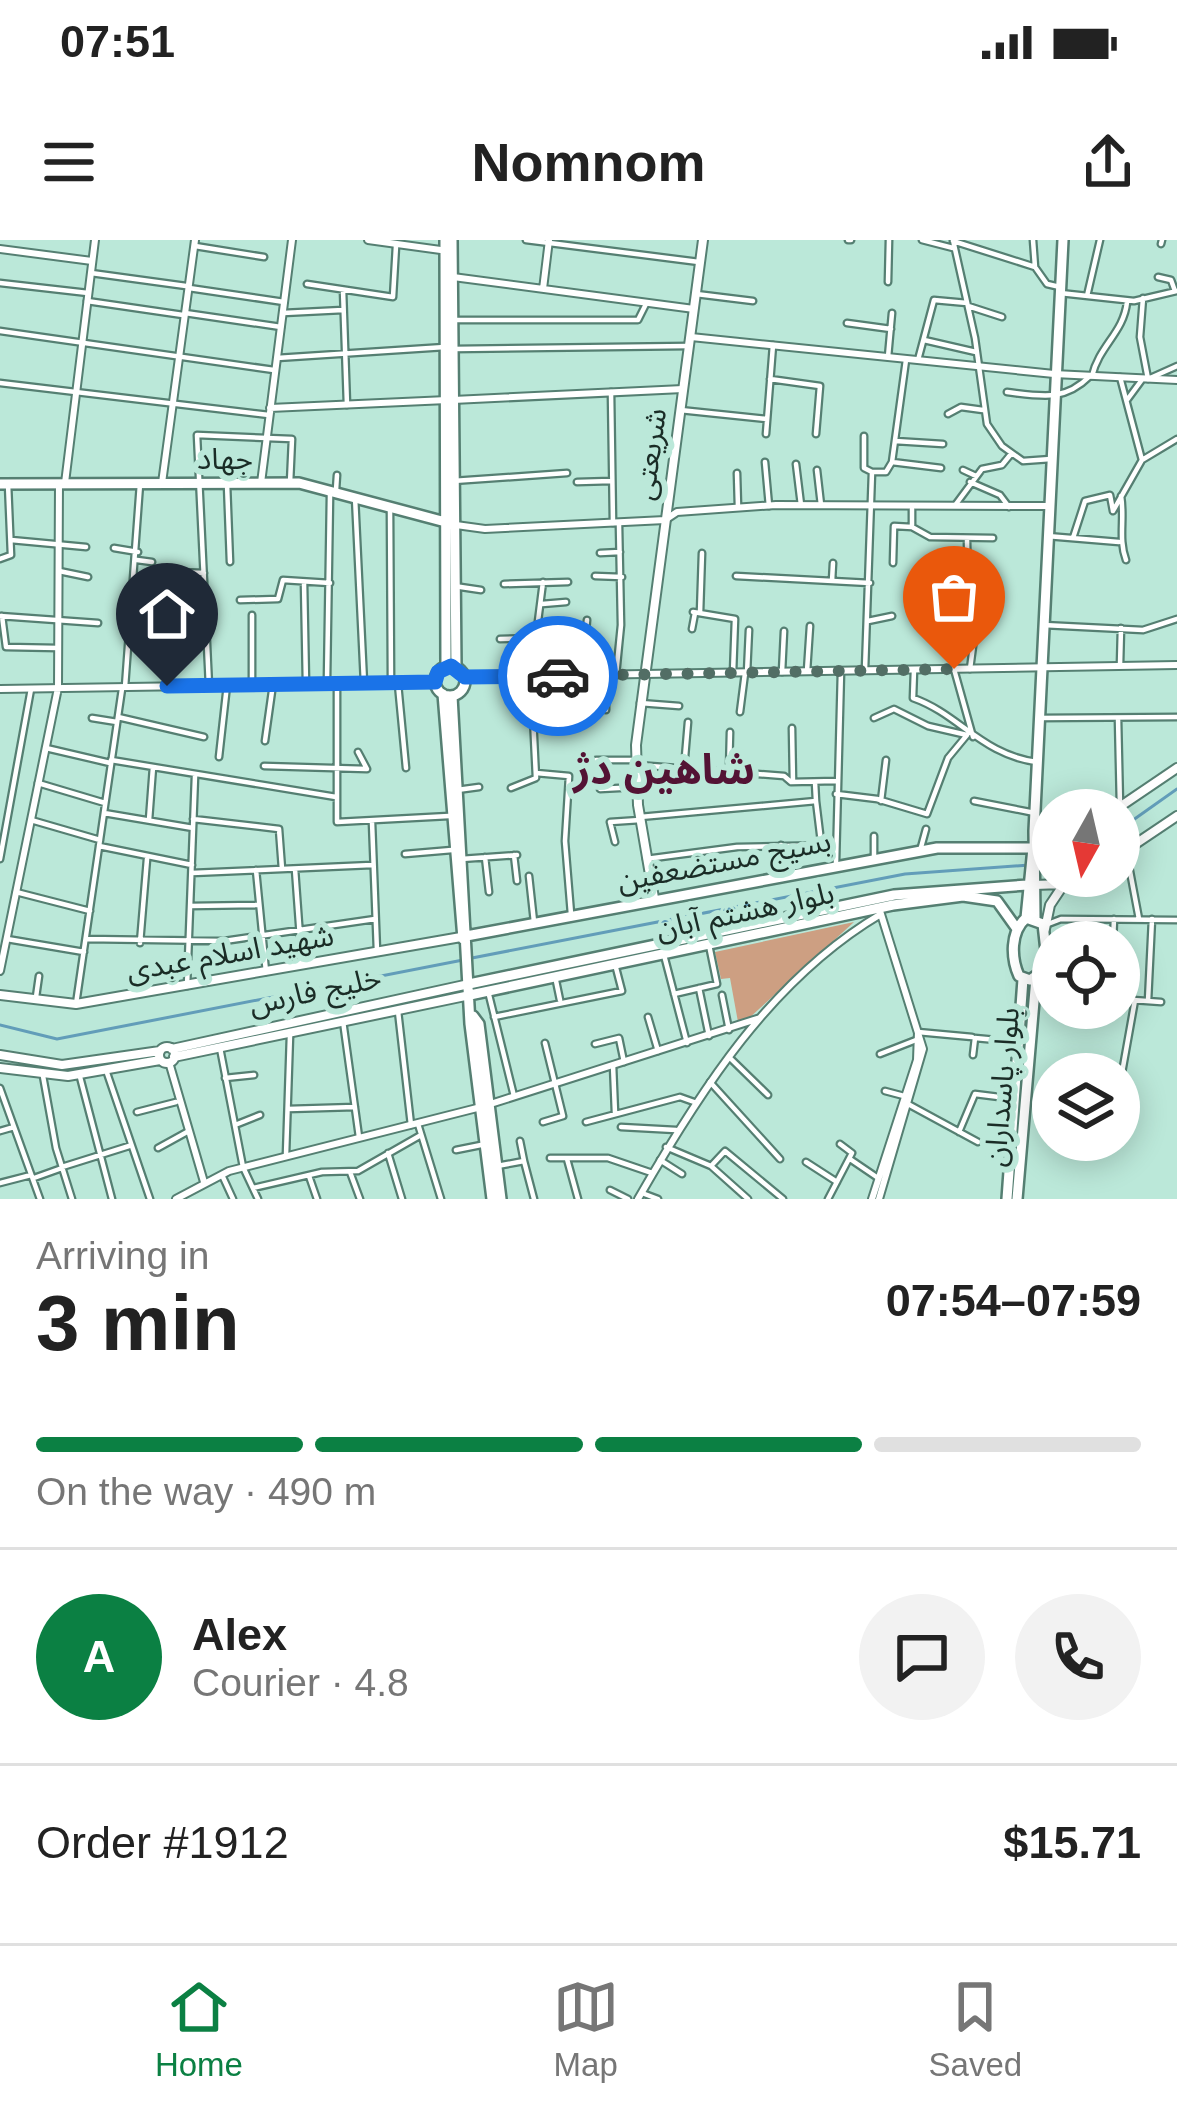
<!DOCTYPE html>
<meta charset="utf-8">
<style>
body{margin:0;font-family:Arial,"Noto Sans Arabic",sans-serif;background:#f2f2f2;color:#222;height:100vh;display:flex;flex-direction:column;font-size:45px;white-space:nowrap}
*{box-sizing:border-box;margin:0}
p{font-size:39px;color:#767676}
.icon{flex:none;width:66px;height:66px;fill:none;stroke:currentColor;stroke-width:2;stroke-linecap:round;stroke-linejoin:round}
.map{position:relative;height:959px;overflow:hidden}
.sheet{display:flex;flex-direction:column;background:#fff;flex:1}
.sheet>*{flex:none}
.needle{width:78px;rotate:188deg}
.buttons{position:absolute;left:1032px;top:549px;display:grid;gap:24px}
.buttons a{display:grid;place-items:center;width:108px;height:108px;border-radius:50%;background:#fff;box-shadow:0 6px 30px #0003;font-size:60px}
.pin{position:absolute;display:grid;place-items:center;width:102px;height:102px;color:#fff;margin:-123px -51px;border-radius:50% 50% 50% 0;rotate:-45deg;box-shadow:0 0 12px #0007}
.pin .icon{rotate:45deg}
.courier{position:absolute;display:grid;place-items:center;width:120px;height:120px;margin:-60px;border:9px solid #1a73e8;border-radius:50%;background:#fff;color:#222;box-shadow:0 3px 15px #0007}
.summary em{font-style:normal;font-weight:700}
.summary div{display:flex;flex-direction:column-reverse}
.summary{display:flex;align-items:center;justify-content:space-between;height:204px;padding:0 36px}
h1{font-size:78px;font-weight:700;line-height:90px}
.bar{display:grid;grid-template-columns:repeat(4,1fr);gap:18px 12px;align-content:center;height:144px;padding:0 36px}
.bar i{height:15px;border-radius:9px;background:#e0e0e0}
.bar .on{background:#0b8043}
.bar p{grid-column:span 4}
.line{display:flex;align-items:center;gap:30px;padding:0 36px;border-top:3px solid #e0e0e0}
.line div{flex:1}
.round{display:grid;place-items:center;flex:none;width:126px;height:126px;border-radius:63px;background:#f2f2f2}
.status{display:flex;justify-content:space-between;align-items:center;height:84px;padding:0 60px;background:#fff;direction:ltr}
.status svg{height:33px;fill:currentColor}
header{display:flex;justify-content:space-between;align-items:center;height:156px;padding:0 36px;background:#fff;font-size:54px;font-weight:700}
.dock{display:flex;justify-content:space-around;align-items:center;height:168px;border-top:3px solid #e0e0e0;background:#fff;font-size:33px;color:#767676}
.dock a{display:grid;justify-items:center;gap:6px}
.dock .on{color:#0b8043}
.map>svg:first-child{display:block}
</style>
<div class="status"><b>07:51</b><svg viewBox="0 0 49 12"><path d="M0 12V9h3v3zM5 12V6h3v6zM10 12V3h3v9zM15 12V0h3v12zM26 1h20v11H26zM47 4h2v5h-2z"/></svg></div>
<header><svg class="icon" aria-label="menu" viewBox="0 0 24 24"><path d="M4 6h16M4 12h16M4 18h16"/></svg>Nomnom<svg class="icon" aria-label="share" viewBox="0 0 24 24"><path d="M12 15V3M7 8l5-5 5 5M5 13v7h14v-7"/></svg></header>
<div class="map">
<svg width="1177" height="959" viewBox="0 0 1177 959">
<rect width="100%" height="100%" fill="#bbe8d9"/>
<path fill="#cd9f82" d="M854,682L747,780L738,782L730,738L721,739L715,712Z"/>
<g fill="none" stroke-linecap="round" stroke-linejoin="round">
<path stroke="#629db9" stroke-width="3" d="M1119,590L1177,549
M1040,624L1053,623
M472,718L905,634L1030,625
M0,785L57,799L463,720"/>
<g stroke="#557f72" stroke-width="9">
<path id="minor" d="M526,0L699,22
M848,0H851
M922,0L953,8
M953,0L975,98L987,184L1002,206L1023,221L1051,219
M1033,0L1035,27
M953,1L1035,27L1047,44L1060,47
M1161,4L1162,0
M195,6L264,17
M91,33L186,46
M1158,37L1171,40L1175,51
M888,42L889,0
M0,43L88,53
M307,44L393,57L396,6
M189,48L284,62
M343,50L347,165
M1060,53L1134,61L1177,51
M696,54L753,61
M1087,56L1100,0
M1143,58L1140,97L1148,139L1177,126
M87,61L183,75
M968,66L1002,77
M185,73L281,87
M283,73L343,70
M454,80H638L646,64
M847,83L891,89
M0,91L274,130
M924,100L976,112
M454,109L689,106
M888,117L892,73
M277,118L445,107
M918,120L934,60L967,63
M1092,136C1099,106 1124,92 1127,62
M770,139L820,146L816,194
M0,143L269,175
M611,152L613,283
M1007,152C1041,156 1064,162 1090,136
M1127,160L1141,141
M680,170L767,179
M948,174L961,167L983,170
M766,194L773,105
M864,196V228L872,232
M895,201L943,204
M1142,220L1177,199
M765,222L769,266
M892,222L906,120
M892,222L941,228
M796,224L801,265
M817,230L821,265
M963,230L976,236
M737,233L738,267
M453,241L567,233
M577,242L611,241
M970,242L1000,255L1009,267
M227,244L230,322
M336,250L337,235
M1121,256C1125,279 1118,298 1126,320
M355,257L364,443
M956,264L982,229L1002,225L1011,214
M390,268L391,442
M912,269V287L930,297L993,298
M1113,271L1142,220L1120,137
M1047,296L1119,302
M1073,298L1085,261L1110,255L1113,271
M967,299L968,359L979,361L970,429
M11,300L86,307
M114,308L138,312
M600,313L620,312
M0,319L11,315L8,244
M137,320L152,322
M893,323L894,286L912,287
M59,331L88,337
M178,332L204,333
M924,335L968,333
M595,336L622,337
M736,336L870,343
M832,341L833,323
M304,342L306,444
M504,344L568,342
M454,346L481,350
M240,360L278,359L283,340L330,343
M542,364L566,362
M132,371L164,375
M693,372L735,379L733,433
M700,373L702,313
M252,375V445
M0,376L98,383
M2,376L6,407L58,408
M868,381L892,376
M1043,385L1143,390L1177,379
M692,389L695,373
M500,399L539,398
M1120,425L1121,388
M954,429L973,497
M865,430L872,232H886L892,222
M914,430L913,458C959,474 982,515 1037,522
M807,431L810,386
M782,432L784,391
M747,433L749,390
M582,435L587,380
M606,435V470
M616,435L621,385L619,285
M573,436L578,470
M327,441L330,255
M337,443V582L449,576
M398,444L406,528
M209,446L197,195L292,199L290,243
M125,447L140,244
M640,463L679,466
M740,472L745,433
M118,477L204,497
M92,478L117,482
M1039,478L1177,477
M1118,478L1120,566
M792,488L793,542
M265,501L273,444
M46,508L110,523
M219,517L227,445
M111,520L336,557
M596,520H637
M637,525L784,536L791,542L836,541
M264,526L367,529L358,512
M684,529L688,482
M729,532L730,492
M536,533L569,536L565,601L571,674
M38,543L105,563
M511,548L536,538L531,436L543,342
M600,549L638,547
M457,550L479,547
M836,554L877,559L927,574L948,518L967,495L928,486L894,469L874,478
M816,561L821,602
M881,561L886,520
M974,561L1035,573
M104,573L193,588
M640,577L816,561L815,542
M193,579L279,589L282,629
M31,580L100,600
M149,580L153,527
M372,582L377,711
M874,596V619
M615,602L610,582L640,580
M781,605L786,633
M99,606L192,625
M1126,610L1139,679
M920,611L926,589
M405,614L452,610
M514,615L517,641
M485,617L489,652
M0,619L31,449
M461,619L517,615
M646,619L737,607L836,605
M836,623L841,431
M295,629L302,725
M256,630L266,732
M192,633L372,625
M529,636L534,682
M16,652L90,671
M190,666L257,665
M1048,684L1061,679L1177,680
M7,699L84,712
M86,699L224,701L375,679
M1113,702L1114,679
M140,703L147,619
M664,715L687,803
M555,736L560,760
M187,746L195,536
M699,748L709,796
M488,751L514,856
M1034,752L1053,754
M674,754L717,744L709,705
M722,755L729,790
M36,757L39,736
M1119,759L1161,762
M1148,761L1152,679
M76,764L122,449
M398,771L411,885
M494,777L622,751L615,724
M648,777L658,811
M343,781L359,897
M918,792L972,797
M595,804L619,798L624,822
M220,808L243,927L258,959
M880,814L916,800
M973,815L975,798L1019,802
M729,817L768,855
M613,825L615,873
M106,830L150,959
M43,836L56,908L72,959
M80,837L112,959
M225,838L254,835
M710,842L780,919
M1120,844L1135,760
M0,848L40,959
M885,851L904,856
M908,864L978,902
M288,869L355,867
M137,872L176,862
M543,882L563,876L545,803
M586,882L680,857L694,862
M418,884L441,959
M235,885L260,875
M621,887L676,890
M0,891L14,887
M959,892L975,854L1015,859
M520,901L524,921
M666,907L711,926L748,959
M158,908L187,892
M456,910L486,904
M388,913L402,959
M286,915L290,795
M550,918H608L652,933
M567,919L578,959
M850,919L878,938
M660,920L682,934
M806,922L837,942
M497,926L524,921L534,959
M711,926L725,911L783,959
M62,927L129,906
M350,932L360,959
M222,935L233,959
M309,936L317,959
M34,938L62,928
M0,943L31,935
M253,948L322,932L358,931L421,895
M610,950L628,959
M642,953L658,959
M828,959L852,913L840,904"/>
</g>
<g stroke="#557f72" stroke-width="10">
<path id="tertiary" d="M368,0L448,11
M0,9L92,21
M453,37L694,69
M543,49L549,0
M691,97L1054,134L1177,140
M453,160L683,149
M270,168L447,160
M65,243L95,0
M162,243L195,0
M261,243L292,0
M456,285L485,289L665,280L677,272L776,265L1049,266
M465,437L1177,425
M0,449L435,442
M0,731L58,448L59,243
M169,822L204,942
M176,959L229,931L481,867L760,778
M638,959C700,851 771,739 881,674
M872,959L917,820L918,792
M879,959L923,809L880,671"/>
</g>
<g stroke="#557f72" stroke-width="12">
<path id="secondary" d="M1115,570L1177,528
M1033,608L1053,605
M1119,615L1177,576
M1034,645L1064,644L1079,636
M654,658L638,565L636,505L703,0
M1045,689L1050,665L1064,644
M0,755L76,764L461,697
M159 815a8 8 0 1 1 16 0a8 8 0 1 1-16 0Z
M172,809L469,744
M0,815L62,825L160,811
M174,817L470,755
M0,828L68,836L160,820"/>
</g>
<g stroke="#557f72" stroke-width="14">
<path id="primary" d="M445,0L446,426
M452,0L456,427
M0,244L299,243L453,284
M435 441a15 15 0 1 1 30 0a15 15 0 1 1-30 0Z
M443,454L463,699
M452,456L470,784L492,959
M1026,678L1043,684L1046,711L1040,733L1030,740L1019,736C1011,718 1010,692 1026,678Z
M1026,678L1033,608
M1035,678L1034,591L1063,0
M461,697L937,608H1033
M469,744L894,655L1027,645
M470,755L893,665L963,656L997,661L1017,689
M473,776L479,784L501,959
M1007,959L1023,739
M1017,959L1036,738"/>
</g>
<use href="#minor" stroke="#fff" stroke-width="4.5"/>
<use href="#tertiary" stroke="#fff" stroke-width="6"/>
<use href="#secondary" stroke="#fff" stroke-width="8"/>
<use href="#primary" stroke="#fff" stroke-width="9"/>
</g>
<g fill="none" stroke-linecap="round" stroke-linejoin="round">
<path stroke="#526e65" stroke-width="12" stroke-dasharray="0 21.6" d="M558,436L954,429"/>
<path stroke="#1a73e8" stroke-width="15" d="M167,446L435,442L438,432L451,426L465,437L558,436"/>
</g>
<g text-anchor="middle" stroke-width="12" stroke-linejoin="round" paint-order="stroke">
<g font-size="30" fill="#1a2c26" stroke="#bbe8d9">
<text transform="translate(650 214) rotate(-82)" y="10">شریعتی</text>
<text x="225" y="229">جهاد</text>
<text transform="translate(724 621) rotate(-11)" y="10">بسیج مستضعفین</text>
<text transform="translate(745 671) rotate(-12)" y="10">بلوار هشتم آبان</text>
<text transform="translate(230 713) rotate(-10)" y="10">شهید اسلام عبدی</text>
<text transform="translate(315 751) rotate(-12)" y="10">خلیج فارس</text>
<text transform="translate(1002 847) rotate(-85)" y="10">بلوار پاسداران</text>
</g>
<g font-size="42" font-weight="bold" fill="#531334" stroke="#bbe8d9">
<text x="664" y="544">شاهین دژ</text>
</g>
</g>
</svg>
<div class="buttons">
<a><svg class="needle" viewBox="-14 -14 28 28"><path d="M0-13l5 13h-10z" fill="#e53935"/><path d="M0 13l5-13h-10z" fill="#767676"/></svg></a>
<a><svg class="icon" aria-label="locate" viewBox="0 0 24 24"><circle cx="12" cy="12" r="6"/><path d="M12 2v4M12 18v4M2 12h4M18 12h4"/></svg></a>
<a><svg class="icon" aria-label="layers" viewBox="0 0 24 24"><path d="M12 4l9 5-9 5-9-5zM3 14l9 5 9-5"/></svg></a>
</div>
<div class="pin" style="left:954px;top:429px;background:#ea580c"><svg class="icon" aria-label="bag" viewBox="0 0 24 24"><path d="M5 8h14l-1 12H6zM9 8a3 3 0 0 1 6 0"/></svg></div>
<div class="pin" style="left:167px;top:446px;background:#1f2937"><svg class="icon" aria-label="home" viewBox="0 0 24 24"><path d="M3 11l9-7 9 7M6 9v11h12V9"/></svg></div>
<div class="courier" style="left:558px;top:436px"><svg class="icon" aria-label="car" viewBox="0 0 24 24"><path d="M5 17H2v-5l4-1 3-4h7l3 4 3 1v5h-3M9 17h6M6 11h13"/><circle cx="7" cy="17" r="2"/><circle cx="17" cy="17" r="2"/></svg></div>
</div>
<section class="sheet">
<div class="summary"><div><h1>3 min</h1><p>Arriving in</p></div><em>07:54–07:59</em></div>
<div class="bar"><i class="on"></i><i class="on"></i><i class="on"></i><i></i><p>On the way · 490 m</p></div>
<div class="line" style="height:216px"><b class="round" style="background:#0b8043;color:#fff">A</b><div><b>Alex</b><p>Courier · 4.8</p></div><a class="round"><svg class="icon" aria-label="chat" viewBox="0 0 24 24"><path d="M4 5h16v11H9l-5 4z"/></svg></a><a class="round"><svg class="icon" aria-label="phone" viewBox="0 0 24 24"><path d="M5 4h4l2 5-3 2q2 4 5 5l2-3 5 2v4C11 20 4 13 5 4z"/></svg></a></div>
<div class="line" style="height:156px"><div>Order #1912</div><b>$15.71</b></div>
</section>
<nav class="dock">
<a class="on"><svg class="icon" aria-label="home" viewBox="0 0 24 24"><path d="M3 11l9-7 9 7M6 9v11h12V9"/></svg>Home</a>
<a><svg class="icon" aria-label="map" viewBox="0 0 24 24"><path d="M3 6l6-2 6 2 6-2v14l-6 2-6-2-6 2zM9 4v14M15 6v14"/></svg>Map</a>
<a><svg class="icon" aria-label="saved" viewBox="0 0 24 24"><path d="M7 4h10v16l-5-4-5 4z"/></svg>Saved</a>
</nav>
